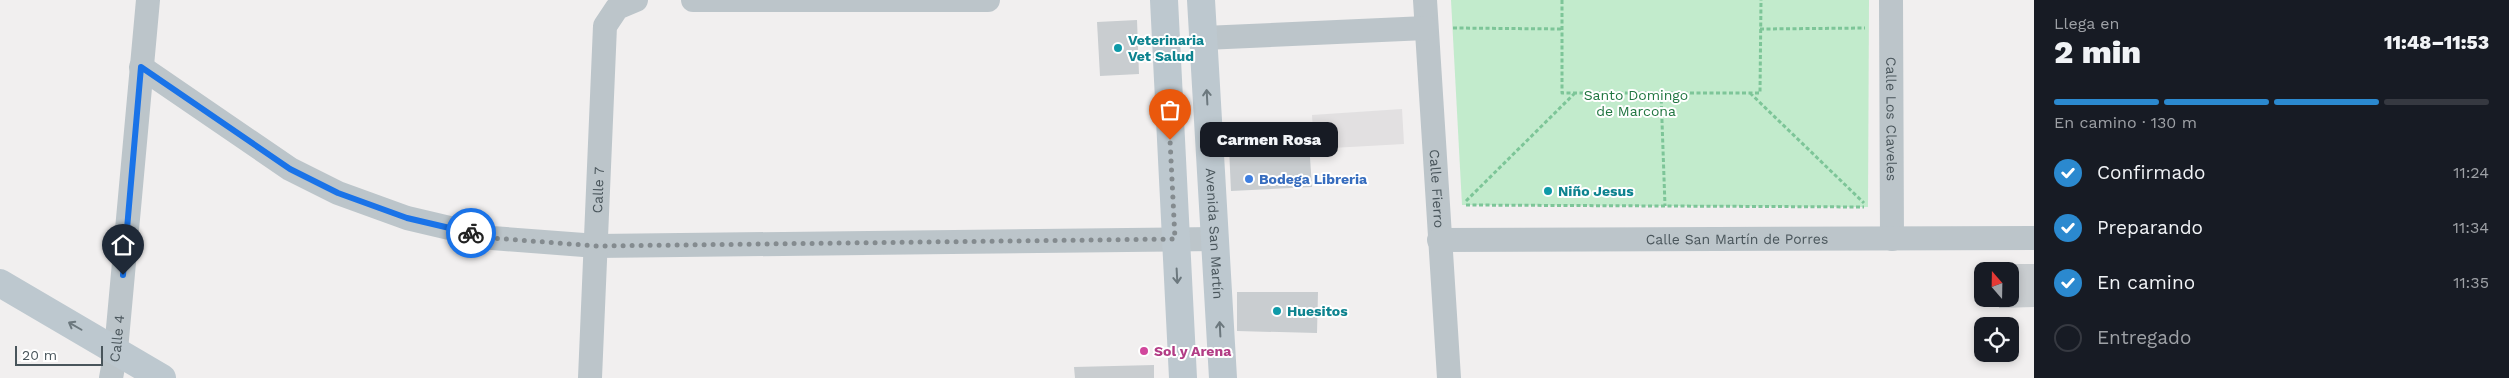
<!DOCTYPE html>
<html lang="es">
<meta charset="utf-8">
<style>
body{margin:0;font-family:"Work Sans",sans-serif;background:#242831;color:#f1f3f6;height:100vh;display:flex;flex-direction:column;font-size:19px;white-space:nowrap}
*{box-sizing:border-box;margin:0}
p{font-size:16px;color:#9ea1a6}
.icon{flex:none;width:28px;height:28px;fill:none;stroke:currentColor;stroke-width:2;stroke-linecap:round;stroke-linejoin:round}
.map{position:relative;flex:1;overflow:hidden}
.sheet{display:flex;flex-direction:column;background:#171b24;width:475px}
.sheet>*{flex:none}
.needle{width:32px;rotate:340deg}
.buttons{position:absolute;left:1974px;top:262px;display:grid;gap:10px}
.buttons a{display:grid;place-items:center;width:45px;height:45px;border-radius:10px;background:#171b24;box-shadow:0 2px 8px #0003;font-size:25px}
.scale{position:absolute;left:15px;bottom:12px;width:88px;box-sizing:border-box;padding-left:5px;border:2px solid #49555b;border-top:0;font-size:14px;line-height:18px;white-space:nowrap;color:#49555b;-webkit-text-stroke:4px #fff;paint-order:stroke}
.pin{position:absolute;display:grid;place-items:center;width:42px;height:42px;color:#fff;margin:-51px -21px;border-radius:50% 50% 50% 0;rotate:-45deg;box-shadow:0 0 5px #0007}
.pin .icon{rotate:45deg}
.courier{position:absolute;display:grid;place-items:center;width:50px;height:50px;margin:-25px;border:4px solid #1a73e8;border-radius:50%;background:#fff;color:#222;box-shadow:0 1px 6px #0007}
.bubble{position:absolute;height:35px;border-radius:10px;background:#171b24;box-shadow:0 2px 8px #0003;font-size:16px;font-weight:800;line-height:35px;text-align:center}
.head em{font-style:normal;font-weight:800}
.head div{display:flex;flex-direction:column-reverse}
.head{display:flex;align-items:center;justify-content:space-between;height:85px;padding:0 20px}
h1{font-size:32px;font-weight:800;line-height:38px}
.bar{display:grid;grid-template-columns:repeat(4,1fr);gap:8px 5px;align-content:center;height:60px;padding:0 20px}
.bar i{height:6px;border-radius:4px;background:#363941}
.bar .on{background:#2b89cf}
.bar p{grid-column:span 4}
ol{padding:0 20px;list-style:none}
li{display:flex;align-items:center;gap:15px;height:55px}
li p{margin-inline-start:auto}
li .icon{padding:5px;border-radius:50%;background:#2b89cf;color:#fff;stroke-width:4}
li:last-child{color:#9ea1a6}
li i{width:28px;height:28px;border:2px solid #363941;border-radius:50%}
main{display:flex;flex:1;min-height:0}
.map>svg:first-child{display:block}
</style>
<main>
<div class="map">
<svg width="2034" height="378" viewBox="0 0 2034 378">
<rect width="100%" height="100%" fill="#f1efef"/>
<path fill="#e2e0e1" d="M1402,109L1404,144L1314,149L1312,115Z"/>
<path fill="#c2ebcc" d="M1451,0H1869L1868,207L1462,205Z"/>
<path fill="#c9cdd0" d="M1137,20L1139,74L1100,76L1097,22Z
M1309,143L1312,187L1231,191L1229,148Z
M1998,264H2034V307L1999,308V299H2010V271H1998Z
M1237,292H1318L1317,333L1237,331Z
M1154,365V378H1075L1074,367Z"/>
<g fill="none" stroke-linecap="round" stroke-linejoin="round">
<path stroke="#7dc598" stroke-width="3" stroke-dasharray="4 2.5" stroke-linecap="butt" d="M1562,0V93H1760L1761,0
M1453,28L1562,29
M1760,29L1865,28
M1661,93L1665,206
M1750,93L1864,203
M1466,201L1575,93
M1466,205L1864,207"/>
<g stroke="#bcc5ca" stroke-width="24">
<path d="M693,0H988"/>
<path id="s1" d="M1425,0L1449,378"/>
<path id="s2" d="M1891,0L1892,239"/>
<path d="M1204,38L1426,28"/>
<path d="M141,67L290,169L338,193L407,218L492,238L597,246L1216,239"/>
<path id="s3" d="M1439,240L2034,238"/>
<path id="s4" d="M111,378L116,350L148,0"/>
<path id="s5" d="M590,378L605,26L617,8L636,0"/>
</g>
<g stroke="#bdc8cf" stroke-width="28">
<path d="M1164,0L1183,378"/>
<path id="s6" d="M1201,0L1223,378"/>
<path d="M0,283L162,378"/>
</g>
</g>
<defs><path id="oneway-shaft" d="M-6 0H5M1.5-3L5.5 0L1.5 3" fill="none" stroke-width="1.6" stroke-linecap="round" stroke-linejoin="round" transform="scale(1.25)"/></defs>
<g stroke="#6c787e">
<use href="#oneway-shaft" transform="translate(1207 97) rotate(-93)"/>
<use href="#oneway-shaft" transform="translate(1177 276) rotate(87)"/>
<use href="#oneway-shaft" transform="translate(75 326) rotate(-150)"/>
<use href="#oneway-shaft" transform="translate(1220 329) rotate(-93)"/>
</g>
<g fill="none" stroke-linecap="round" stroke-linejoin="round">
<path stroke="#848b8f" stroke-width="5" stroke-dasharray="0 9" d="M471,233L492,238L597,246L1175,239L1170,140"/>
<path stroke="#1a73e8" stroke-width="6" d="M123,275L141,67L290,169L338,193L407,218L471,233"/>
</g>
<g fill="#0f9aa8" stroke="#fff" stroke-width="2">
<circle cx="1118" cy="48" r="5"/>
<circle cx="1548" cy="191" r="5"/>
<circle cx="1277" cy="311" r="5"/>
</g>
<circle fill="#3f7fe0" stroke="#fff" stroke-width="2" cx="1249" cy="179" r="5"/>
<circle fill="#d1479c" stroke="#fff" stroke-width="2" cx="1144" cy="351" r="5"/>
<g text-anchor="middle" stroke-width="4" stroke-linejoin="round" paint-order="stroke">
<g font-size="14" font-weight="bold" fill="#0d838f" stroke="#fff" text-anchor="start">
<text x="1128" y="45">Veterinaria<tspan x="1128" dy="16">Vet Salud</tspan></text>
<text x="1558" y="196">Niño Jesus</text>
<text x="1287" y="316">Huesitos</text>
</g>
<g font-size="14" fill="#207540" stroke="#fff">
<text x="1636" y="100">Santo Domingo<tspan x="1636" dy="16">de Marcona</tspan></text>
</g>
<g font-size="14" fill="#49555b" stroke="#fff">
<text dy="5" stroke="none"><textPath href="#s2" startOffset="119">Calle Los Claveles</textPath></text>
<text dy="5" stroke="none"><textPath href="#s1" startOffset="189">Calle Fierro</textPath></text>
<text dy="5" stroke="none"><textPath href="#s5" startOffset="188">Calle 7</textPath></text>
<text dy="5" stroke="none"><textPath href="#s6" startOffset="234">Avenida San Martín</textPath></text>
<text dy="5" stroke="none"><textPath href="#s3" startOffset="298">Calle San Martín de Porres</textPath></text>
<text dy="5" stroke="none"><textPath href="#s4" startOffset="40">Calle 4</textPath></text>
</g>
<g font-size="14" font-weight="bold" fill="#366cbe" stroke="#fff" text-anchor="start">
<text x="1259" y="184">Bodega Libreria</text>
</g>
<g font-size="14" font-weight="bold" fill="#b23c85" stroke="#fff" text-anchor="start">
<text x="1154" y="356">Sol y Arena</text>
</g>
</g>
</svg>
<div class="buttons">
<a><svg class="needle" viewBox="-14 -14 28 28"><path d="M0-13l5 13h-10z" fill="#e53935"/><path d="M0 13l5-13h-10z" fill="#9ea1a6"/></svg></a>
<a><svg class="icon" aria-label="locate" viewBox="0 0 24 24"><circle cx="12" cy="12" r="6"/><path d="M12 2v4M12 18v4M2 12h4M18 12h4"/></svg></a>
</div>
<div class="scale">20 m</div>
<div class="pin" style="left:1170px;top:140px;background:#ea580c"><svg class="icon" aria-label="bag" viewBox="0 0 24 24"><path d="M5 8h14l-1 12H6zM9 8a3 3 0 0 1 6 0"/></svg></div>
<div class="pin" style="left:123px;top:275px;background:#1f2937"><svg class="icon" aria-label="home" viewBox="0 0 24 24"><path d="M3 11l9-7 9 7M6 9v11h12V9"/></svg></div>
<div class="courier" style="left:471px;top:233px"><svg class="icon" aria-label="bike" viewBox="0 0 24 24"><circle cx="6" cy="16" r="4"/><circle cx="18" cy="16" r="4"/><path d="M6 16l4-8h5l3 8M10 8l3 8H6M13 5h3"/></svg></div>
<div class="bubble" style="left:1200px;top:122px;width:138px">Carmen Rosa</div>
</div>
<section class="sheet">
<div class="head"><div><h1>2 min</h1><p>Llega en</p></div><em>11:48–11:53</em></div>
<div class="bar"><i class="on"></i><i class="on"></i><i class="on"></i><i></i><p>En camino · 130 m</p></div>
<ol>
<li><svg class="icon" aria-label="check" viewBox="0 0 24 24"><path d="M5 12l5 5 9-10"/></svg>Confirmado<p>11:24</p></li>
<li><svg class="icon" aria-label="check" viewBox="0 0 24 24"><path d="M5 12l5 5 9-10"/></svg>Preparando<p>11:34</p></li>
<li><svg class="icon" aria-label="check" viewBox="0 0 24 24"><path d="M5 12l5 5 9-10"/></svg>En camino<p>11:35</p></li>
<li><i></i>Entregado</li>
</ol>
</section>
</main>
